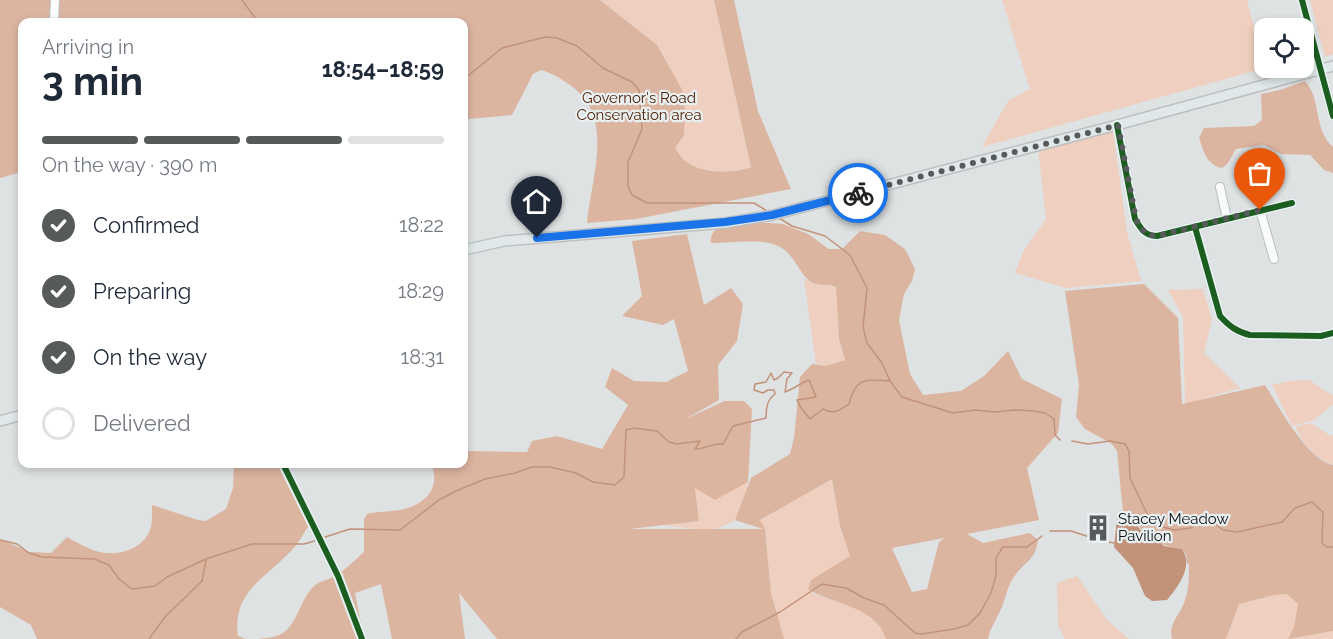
<!DOCTYPE html>
<meta charset="utf-8">
<style>
body{margin:0;font-family:Raleway,sans-serif;background:#f2f2f3;color:#1f2937;height:100vh;display:flex;flex-direction:column;font-size:22px;white-space:nowrap}
*{box-sizing:border-box;margin:0}
p{font-size:20px;color:#747a83}
.icon{flex:none;width:33px;height:33px;fill:none;stroke:currentColor;stroke-width:2;stroke-linecap:round;stroke-linejoin:round}
.map{position:relative;flex:1;overflow:hidden}
.details{position:absolute;left:18px;top:18px;width:450px;height:450px;display:flex;flex-direction:column;background:#fff;border-radius:12px;box-shadow:0 3px 9px #0003}
.details>*{flex:none}
.fabs{position:absolute;left:1254px;top:18px;display:grid;gap:12px}
.fabs a{display:grid;place-items:center;width:60px;height:60px;border-radius:12px;background:#fff;box-shadow:0 3px 9px #0003;font-size:30px}
.pin{position:absolute;display:grid;place-items:center;width:51px;height:51px;color:#fff;margin:-62px -26px;border-radius:50% 50% 50% 0;rotate:-45deg;box-shadow:0 0 6px #0007}
.pin .icon{rotate:45deg}
.courier{position:absolute;display:grid;place-items:center;width:60px;height:60px;margin:-30px;border:4px solid #1a73e8;border-radius:50%;background:#fff;color:#222;box-shadow:0 2px 8px #0007}
.summary em{font-style:normal;font-weight:700}
.summary div{display:flex;flex-direction:column-reverse}
.summary{display:flex;align-items:center;justify-content:space-between;height:102px;padding:0 24px}
h1{font-size:39px;font-weight:700;line-height:45px}
.bar{display:grid;grid-template-columns:repeat(4,1fr);gap:9px 6px;align-content:center;height:72px;padding:0 24px}
.bar i{height:8px;border-radius:4px;background:#e0e1e3}
.bar .current{background:#575a5a}
.bar p{grid-column:span 4}
ol{padding:0 24px;list-style:none}
li{display:flex;align-items:center;gap:18px;height:66px}
li p{margin-inline-start:auto}
li .icon{padding:6px;border-radius:50%;background:#575a5a;color:#fff;stroke-width:4}
li:last-child{color:#747a83}
li i{width:33px;height:33px;border:3px solid #e0e1e3;border-radius:50%}
.map>svg:first-child{display:block}
</style>
<div class="map">
<svg width="1333" height="639" viewBox="0 0 1333 639">
<rect width="100%" height="100%" fill="#dee2e3"/>
<path fill="#efcfbf" d="M600,0H714L751,167C731,173 701,174 684,160C680,157 678,152 675,148L657,45Z
M1002,0H1247L1265,68L982,147L1008,101L1030,89Z
M1310,0H1333V54L1325,57Z
M1113,131L1127,232L1141,281L1066,288L1015,273L1023,252L1046,219L1038,149Z
M804,279L814,284L836,287L839,339L845,360L826,366L816,364Z
M1203,289L1212,320L1204,353L1240,388L1185,404L1183,317L1168,290Z
M1309,380L1333,396V404L1314,420L1292,426L1272,385L1289,381Z
M1311,423L1331,436L1333,435V464C1320,462 1298,440 1296,426Z
M832,479L840,526L850,556L841,573L811,580L809,589L812,593C839,604 876,608 886,639H781L771,593L765,530L759,520Z
M748,482L746,496L734,521L711,531L661,525L699,521L695,488L728,491Z
M1077,576L1107,620L1129,639H1065L1058,626L1057,583Z
M1287,594L1299,604L1294,627L1289,638L1333,631V639H1226L1239,604L1274,595Z"/>
<path fill="#dcb5a1" fill-rule="evenodd" d="M0,0H600L657,45L685,95L684,135L675,148C678,152 681,157 684,160C700,174 732,174 751,167L714,0H734L758,111L791,189L636,219L587,223C591,177 616,117 570,85C560,78 552,73 541,70L533,74L512,115L469,119L464,123V22H22V172L0,178Z
M1305,81C1322,100 1313,129 1333,147V173L1324,170L1310,155L1281,154L1264,145L1236,149L1228,163L1222,168C1206,164 1204,152 1199,138L1204,128L1254,126L1262,120L1261,94L1280,90Z
M725,220L783,224L808,234L829,249H842L860,231L885,235L905,249L915,269L912,281L904,294L899,320L910,374L923,395L961,391L984,376L1008,351L1022,379L1062,399L1058,433L1027,468L1039,520L967,534L983,543L1030,533L1038,540C1036,559 1026,561 1016,574C1006,587 1007,596 1001,609C997,619 990,628 988,639H886C875,605 835,606 808,589L811,580L850,556L840,526L832,479L760,520L765,529L771,593L784,639H497L459,593L465,639H392L381,584L355,593L364,639H258C265,638 274,638 281,634C297,626 300,599 314,586C320,581 325,581 331,578C343,572 354,561 364,552V519L367,514C378,511 389,512 400,510C424,506 442,488 431,464H464V451L527,452L532,441L557,436L602,449L628,405L605,387L612,368L634,381L666,382L688,371L674,319L663,325L622,316L642,296L632,241L687,234L704,305L731,288L743,304L737,341L718,365L719,400L684,420L724,401H744L752,409L748,482L715,500L695,488L699,521L629,529H763L735,520L751,478L790,454L794,438L800,377L812,364L826,366L845,360L839,339L836,287C829,284 820,286 813,283C800,278 795,250 773,244C758,239 727,243 711,243C709,233 718,227 725,220ZM944,538L939,542L927,589L912,592L892,548Z
M1144,284L1178,318L1182,404L1265,385C1279,407 1307,460 1333,465V631L1288,639L1294,627L1298,604L1287,594L1274,595L1239,604L1226,639H1172C1168,624 1179,616 1184,603C1189,591 1189,577 1189,564L1187,563L1186,554L1182,549C1144,543 1149,532 1123,512L1117,451L1112,444L1085,429L1076,417L1079,385L1065,291Z
M234,464H277L309,525C303,534 298,545 290,552C264,579 232,593 238,636L246,639H37L31,625L0,607V539L29,552L51,553L67,537C76,542 86,548 96,551C114,557 141,551 149,532C153,525 152,513 152,505L198,520L206,521L226,509L233,488Z"/>
<path fill="#c29279" d="M1123,512L1131,519L1149,539H1155L1164,546L1182,549C1194,566 1178,587 1167,600L1152,601L1145,596L1133,568L1114,547L1117,519Z"/>
<g fill="none" stroke-linecap="round" stroke-linejoin="round">
<path stroke="#c29279" stroke-width="1.5" d="M242,0L258,22
M464,79L502,48L545,37L557,38L577,46L603,68L632,82L639,90L642,129L628,162V186L632,195L647,203H754L767,211
M779,218L792,226L825,236L850,255L867,288L863,327L867,343L882,363L890,381L902,397L953,413L975,410L996,412L1014,410L1034,411L1045,413L1054,419L1055,435L1060,440
M1072,441L1088,444L1110,441L1125,444L1129,451L1130,478L1149,518L1163,527L1174,530L1191,528L1196,523H1214L1223,530L1237,532L1282,522L1295,508L1312,502L1323,512L1322,543L1327,547H1333
M1050,531H1071L1102,541L1114,543
M322,538L350,529L400,530L439,500L456,491L485,479L515,473L532,467H550L576,473L593,482L615,485L624,477L626,430L634,428L657,431L669,442L676,444L700,441L695,449C706,449 712,443 723,444L733,426L766,418C766,408 767,400 775,394L774,390H768L763,393L754,390L755,384L766,382L771,373L774,380L778,378L784,372L792,373L787,379L785,392C794,389 800,383 809,380L816,397L797,400L801,408L810,419L823,409C834,415 840,410 849,404C856,376 865,380 890,381
M0,540L17,544L29,553L42,557L94,559L109,565L119,579L132,589L155,586L167,577L206,559L252,544H304L318,540
M149,639L165,617L202,581L206,560
M736,639L742,632L780,612L822,584L846,588L864,598L884,605L915,633L922,634L954,629L968,625L980,613L991,593L996,576V558L1003,547H1027L1042,536"/>
<g stroke="#bbbebf" stroke-width="10">
<path id="minor" d="M1302,0L1333,116
M54,22L55,0
M1117,125L1135,219C1141,229 1145,236 1157,236L1292,203
M1220,187L1227,219
M1260,210L1274,259
M1195,227L1220,316C1229,326 1237,332 1250,335L1321,336L1333,333
M283,464L338,576L362,639"/>
</g>
<g stroke="#bec0c0" stroke-width="12">
<path id="major" d="M464,250L504,241L725,223L773,215L1117,125L1333,66
M0,421L22,415"/>
</g>
<use href="#minor" stroke="#fafbfb" stroke-width="8"/>
<use href="#major" stroke="#e0e8ea" stroke-width="9"/>
<g stroke="#e9f0f2" stroke-width="10">
<path id="cycleway" d="M1302,0L1333,116
M1117,125L1135,219C1141,229 1145,236 1157,236L1292,203
M1195,227L1220,316C1229,326 1237,332 1250,335L1321,336L1333,333
M283,464L338,576L362,639"/>
</g>
<use href="#cycleway" stroke="#1b5e20" stroke-width="6"/>
</g>
<g fill="none" stroke-linecap="round" stroke-linejoin="round">
<path stroke="#575a5a" stroke-width="6" stroke-dasharray="0 10.8" d="M858,193L1118,125L1136,219C1141,229 1145,236 1157,236L1260,210"/>
<path stroke="#1a73e8" stroke-width="8" d="M537,238L725,222L772,215L858,193"/>
</g>
<defs>
<g id="building-bare" transform="scale(2.07)"><path d="M-4-6H4V6H1V3H-1V6H-4ZM-2.5-4.3h1.7v1.8h-1.7ZM.8-4.3h1.7v1.8H.8ZM-2.5-1h1.7V.8h-1.7ZM.8-1h1.7V.8H.8Z" fill="#575a5a" stroke="#e9f0f2" stroke-width="2.5" paint-order="stroke"/></g>
</defs>
<g fill-rule="evenodd">
<use href="#building-bare" x="1098" y="528"/>
</g>
<g text-anchor="middle" stroke-width="4.5" stroke-linejoin="round" paint-order="stroke">
<g font-size="15" fill="#512205" stroke="#e9f0f2">
<text x="639" y="103">Governor's Road<tspan x="639" dy="17">Conservation area</tspan></text>
</g>
<g font-size="15" fill="#0e1011" stroke="#e9f0f2" text-anchor="start">
<text x="1118" y="524">Stacey Meadow<tspan x="1118" dy="17">Pavilion</tspan></text>
</g>
</g>
</svg>
<div class="fabs">
<a><svg class="icon" aria-label="locate" viewBox="0 0 24 24"><circle cx="12" cy="12" r="6"/><path d="M12 2v4M12 18v4M2 12h4M18 12h4"/></svg></a>
</div>
<div class="pin" style="left:1260px;top:210px;background:#ea580c"><svg class="icon" aria-label="bag" viewBox="0 0 24 24"><path d="M5 8h14l-1 12H6zM9 8a3 3 0 0 1 6 0"/></svg></div>
<div class="pin" style="left:537px;top:238px;background:#1f2937"><svg class="icon" aria-label="home" viewBox="0 0 24 24"><path d="M3 11l9-7 9 7M6 9v11h12V9"/></svg></div>
<div class="courier" style="left:858px;top:193px"><svg class="icon" aria-label="bike" viewBox="0 0 24 24"><circle cx="6" cy="16" r="4"/><circle cx="18" cy="16" r="4"/><path d="M6 16l4-8h5l3 8M10 8l3 8H6M13 5h3"/></svg></div>
<section class="details">
<div class="summary"><div><h1>3 min</h1><p>Arriving in</p></div><em>18:54–18:59</em></div>
<div class="bar"><i class="current"></i><i class="current"></i><i class="current"></i><i></i><p>On the way · 390 m</p></div>
<ol>
<li><svg class="icon" aria-label="check" viewBox="0 0 24 24"><path d="M5 12l5 5 9-10"/></svg>Confirmed<p>18:22</p></li>
<li><svg class="icon" aria-label="check" viewBox="0 0 24 24"><path d="M5 12l5 5 9-10"/></svg>Preparing<p>18:29</p></li>
<li><svg class="icon" aria-label="check" viewBox="0 0 24 24"><path d="M5 12l5 5 9-10"/></svg>On the way<p>18:31</p></li>
<li><i></i>Delivered</li>
</ol>
</section>
</div>
